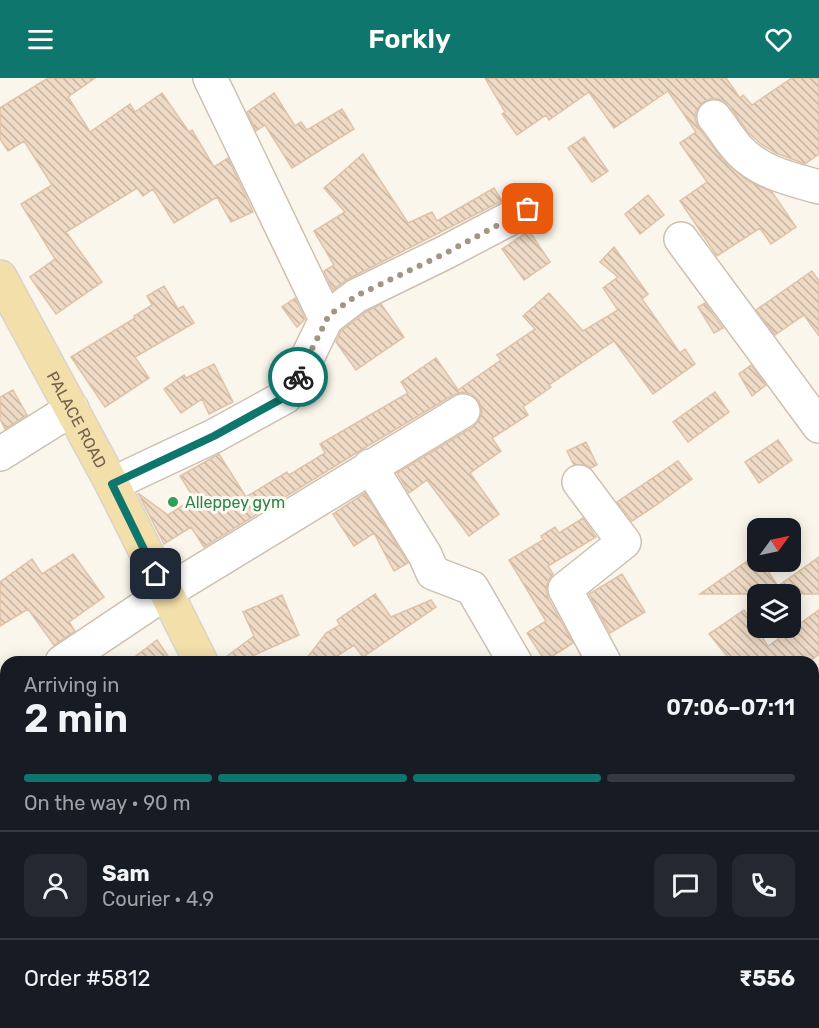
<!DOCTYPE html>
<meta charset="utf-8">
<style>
body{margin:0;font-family:Rubik,sans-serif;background:#242831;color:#f1f3f6;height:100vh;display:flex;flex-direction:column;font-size:22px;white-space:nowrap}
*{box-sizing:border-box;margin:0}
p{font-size:20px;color:#9ea1a6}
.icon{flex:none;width:33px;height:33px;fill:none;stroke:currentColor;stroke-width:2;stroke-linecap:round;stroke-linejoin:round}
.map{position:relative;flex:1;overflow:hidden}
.details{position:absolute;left:0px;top:578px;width:819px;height:374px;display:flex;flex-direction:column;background:#171b24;border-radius:18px 18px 0 0;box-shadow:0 3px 15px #0003}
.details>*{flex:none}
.needle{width:39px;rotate:57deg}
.controls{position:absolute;left:747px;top:440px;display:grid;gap:12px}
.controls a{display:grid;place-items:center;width:54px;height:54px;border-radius:12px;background:#171b24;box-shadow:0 3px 15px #0003;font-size:30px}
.pin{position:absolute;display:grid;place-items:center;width:51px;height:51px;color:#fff;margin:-26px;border-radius:12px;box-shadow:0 3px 9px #0006}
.courier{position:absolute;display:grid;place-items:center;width:60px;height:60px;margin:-30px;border:4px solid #0f766e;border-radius:50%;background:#fff;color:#222;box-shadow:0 2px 8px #0007}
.headline em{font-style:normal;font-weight:600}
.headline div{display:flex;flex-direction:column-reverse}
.headline{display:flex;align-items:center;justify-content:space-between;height:102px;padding:0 24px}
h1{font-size:39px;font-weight:600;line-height:45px}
.bar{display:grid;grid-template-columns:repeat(4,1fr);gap:9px 6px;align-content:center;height:72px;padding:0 24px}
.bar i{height:8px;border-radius:4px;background:#363941}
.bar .selected{background:#0f766e}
.bar p{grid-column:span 4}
.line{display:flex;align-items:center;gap:15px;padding:0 24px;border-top:2px solid #363941}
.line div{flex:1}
.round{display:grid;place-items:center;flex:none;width:63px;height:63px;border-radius:12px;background:#242831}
header{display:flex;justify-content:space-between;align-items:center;height:78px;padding:0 24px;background:#0f766e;color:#fff;font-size:27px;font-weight:600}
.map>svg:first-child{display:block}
</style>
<header><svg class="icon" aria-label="menu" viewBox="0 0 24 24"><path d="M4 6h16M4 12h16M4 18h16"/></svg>Forkly<svg class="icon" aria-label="heart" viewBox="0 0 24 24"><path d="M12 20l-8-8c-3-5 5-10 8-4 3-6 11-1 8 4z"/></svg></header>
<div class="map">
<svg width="819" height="950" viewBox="0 0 819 950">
<defs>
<pattern id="building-back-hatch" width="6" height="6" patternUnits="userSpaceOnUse" patternTransform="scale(1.5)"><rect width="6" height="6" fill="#eedac5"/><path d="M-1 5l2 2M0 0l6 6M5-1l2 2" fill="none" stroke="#c5b4a2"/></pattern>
</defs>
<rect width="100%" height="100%" fill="#fbf6eb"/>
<path fill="url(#building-back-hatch)" stroke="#dfc2a7" stroke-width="1.5" d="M48,0H95L68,19L90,54L130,26L135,34L162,15L189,54L192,52L214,89L228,80L253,134L231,144L217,119L174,145L153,111L143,118L137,110L66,154L102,204L56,236L30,199L55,181L21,126L52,107L24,63L8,73L0,61V30Z
M485,0H726L740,20L743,17L752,27L792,0H819V76L805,86L776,75L761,66L748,54L729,27L722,22L712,20L703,24L696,33L695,41L699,50L723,82L748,103L772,114L796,149L771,166L760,150L717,178L680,123L707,104L680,65L696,54L668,13L614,50L589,14L549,42L546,37L517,57L502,36L505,34Z
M274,15L295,48L301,44L307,52L342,31L354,51L292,90L265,47L256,53L247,34Z
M584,59L608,93L592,104L568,70Z
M363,76L408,145L432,134L437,143L494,110L502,123L348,201L333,212L324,193L334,187L314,153L345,134L324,110Z
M648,117L664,137L640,156L625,136Z
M529,153L550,184L524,202L502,171Z
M614,169L648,216L642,221L680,275L685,271L695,286L653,316L614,263L549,307L551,309L523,329L528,337L492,360L501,373L470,395L499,436L469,458L427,402L409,415L397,395L473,349L479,342L482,333L479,323L471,316L462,314L453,317L361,372L204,469L191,449L164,466L138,415L168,437L194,420L180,398L219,376L246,419L287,394L289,397L325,375L320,366L408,315L401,304L436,280L458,312L501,282L497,277L535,251L523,238L549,215L583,253L618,232L603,210L618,199L600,184Z
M812,193L819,203V258L804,237L775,257L756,232Z
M164,208L178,231L183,228L194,245L135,279L149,300L105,329L71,279L135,240L134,238L152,227L147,218Z
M295,220L305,241L297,249L282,229Z
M705,225L723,250L714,255L698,229Z
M381,226L404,259L356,292L336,264L341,253L366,234Z
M214,286L233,324L209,336L202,321L181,335L164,311L184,297L186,300Z
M751,287L766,307L752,318L739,296Z
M13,312L27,337L5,351L0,341V319Z
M715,314L729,334L688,364L673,344Z
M778,362L792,382L759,405L745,384Z
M586,364L597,387L591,390L586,387H574L567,373Z
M678,383L692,401L655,428L632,443L617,424Z
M365,415L408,485L394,493L374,455L354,468L333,436Z
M583,440L596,459L548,488L553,496L548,503L546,511L548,520L573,565L545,583L527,555L546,543L509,482L543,462L541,458L555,449L559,455Z
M73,476L104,519L69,544L75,553L54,567L28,531L0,548V504L32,481L42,496Z
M756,477L758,483H761L778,508L819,479V516H700Z
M622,496L645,534L610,555L589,516Z
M375,516L391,539L431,522L436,529L363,579L354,567L328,584H304L326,555L340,547L337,542Z
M282,517L299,557L239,584H219L254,558L243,534Z
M744,532L768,568L819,532V576L809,584H732L709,556Z
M157,562L172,584H128Z"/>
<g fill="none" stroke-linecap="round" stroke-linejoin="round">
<g stroke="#cdc0b2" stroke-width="36">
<path id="minor" d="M210,0L326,241
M714,39C723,50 731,64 741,74C762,95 791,101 819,109
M681,161L819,348
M0,376L72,331
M370,388L425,477L433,495L472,510L515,584
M579,404L624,464L565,511L604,584
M112,406L214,358L285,319L294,307L326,241L356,218L444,175L528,131
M62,584L165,515L463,333
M0,625L6,621
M736,945L738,950
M49,950L56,945"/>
</g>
<g stroke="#d8d3ce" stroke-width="36">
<g id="major">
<path id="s1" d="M0,199L112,406L201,584"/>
<path d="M813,812L819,809"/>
<path d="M383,945L386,950"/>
<path d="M584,950L592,945"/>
</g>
</g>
<use href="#minor" stroke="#fff" stroke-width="33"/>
<use href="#major" stroke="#f3dfaa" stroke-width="33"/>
</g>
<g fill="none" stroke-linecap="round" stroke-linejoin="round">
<path stroke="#a39586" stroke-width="6" stroke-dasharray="0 10.8" d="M298,299L329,237L356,218L444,176L528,131"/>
<path stroke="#0f766e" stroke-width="8" d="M156,496L112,406L214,358L285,319L291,313L298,299"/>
</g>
<circle fill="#2e9e5b" stroke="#fefaf2" stroke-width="2" cx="173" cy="424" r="6"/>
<g text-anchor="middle" stroke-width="6" stroke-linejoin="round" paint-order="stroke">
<g font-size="16" fill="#746150" stroke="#fefaf2">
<text dy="6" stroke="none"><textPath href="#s1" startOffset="162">PALACE ROAD</textPath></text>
</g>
<g font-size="16" fill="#27864d" stroke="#fefaf2" text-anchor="start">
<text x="185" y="430">Alleppey gym</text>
</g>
</g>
</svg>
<div class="controls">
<a><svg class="needle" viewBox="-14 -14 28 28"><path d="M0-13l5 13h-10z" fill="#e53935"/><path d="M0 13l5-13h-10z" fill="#9ea1a6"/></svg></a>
<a><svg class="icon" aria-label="layers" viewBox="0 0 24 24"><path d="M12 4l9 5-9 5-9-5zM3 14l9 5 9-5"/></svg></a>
</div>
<div class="pin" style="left:528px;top:131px;background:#ea580c"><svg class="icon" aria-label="bag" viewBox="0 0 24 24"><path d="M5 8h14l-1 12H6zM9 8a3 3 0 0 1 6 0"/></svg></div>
<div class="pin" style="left:156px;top:496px;background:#1f2937"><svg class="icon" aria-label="home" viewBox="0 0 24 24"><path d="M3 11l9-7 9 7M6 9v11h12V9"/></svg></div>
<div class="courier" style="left:298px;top:299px"><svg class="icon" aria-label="bike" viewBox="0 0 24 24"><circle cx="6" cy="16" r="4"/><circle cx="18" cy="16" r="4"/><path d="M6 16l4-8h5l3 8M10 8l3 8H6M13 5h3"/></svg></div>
<section class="details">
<div class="headline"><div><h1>2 min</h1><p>Arriving in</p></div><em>07:06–07:11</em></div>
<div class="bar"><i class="selected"></i><i class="selected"></i><i class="selected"></i><i></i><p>On the way · 90 m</p></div>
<div class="line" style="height:108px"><a class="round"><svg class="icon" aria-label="person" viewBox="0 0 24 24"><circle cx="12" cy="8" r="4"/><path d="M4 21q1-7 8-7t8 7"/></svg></a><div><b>Sam</b><p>Courier · 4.9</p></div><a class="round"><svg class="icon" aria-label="chat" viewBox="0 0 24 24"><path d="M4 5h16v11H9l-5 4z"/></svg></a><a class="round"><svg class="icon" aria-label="phone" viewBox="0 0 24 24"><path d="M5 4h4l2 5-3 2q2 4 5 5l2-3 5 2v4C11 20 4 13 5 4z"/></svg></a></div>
<div class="line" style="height:78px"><div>Order #5812</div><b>₹556</b></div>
</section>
</div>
